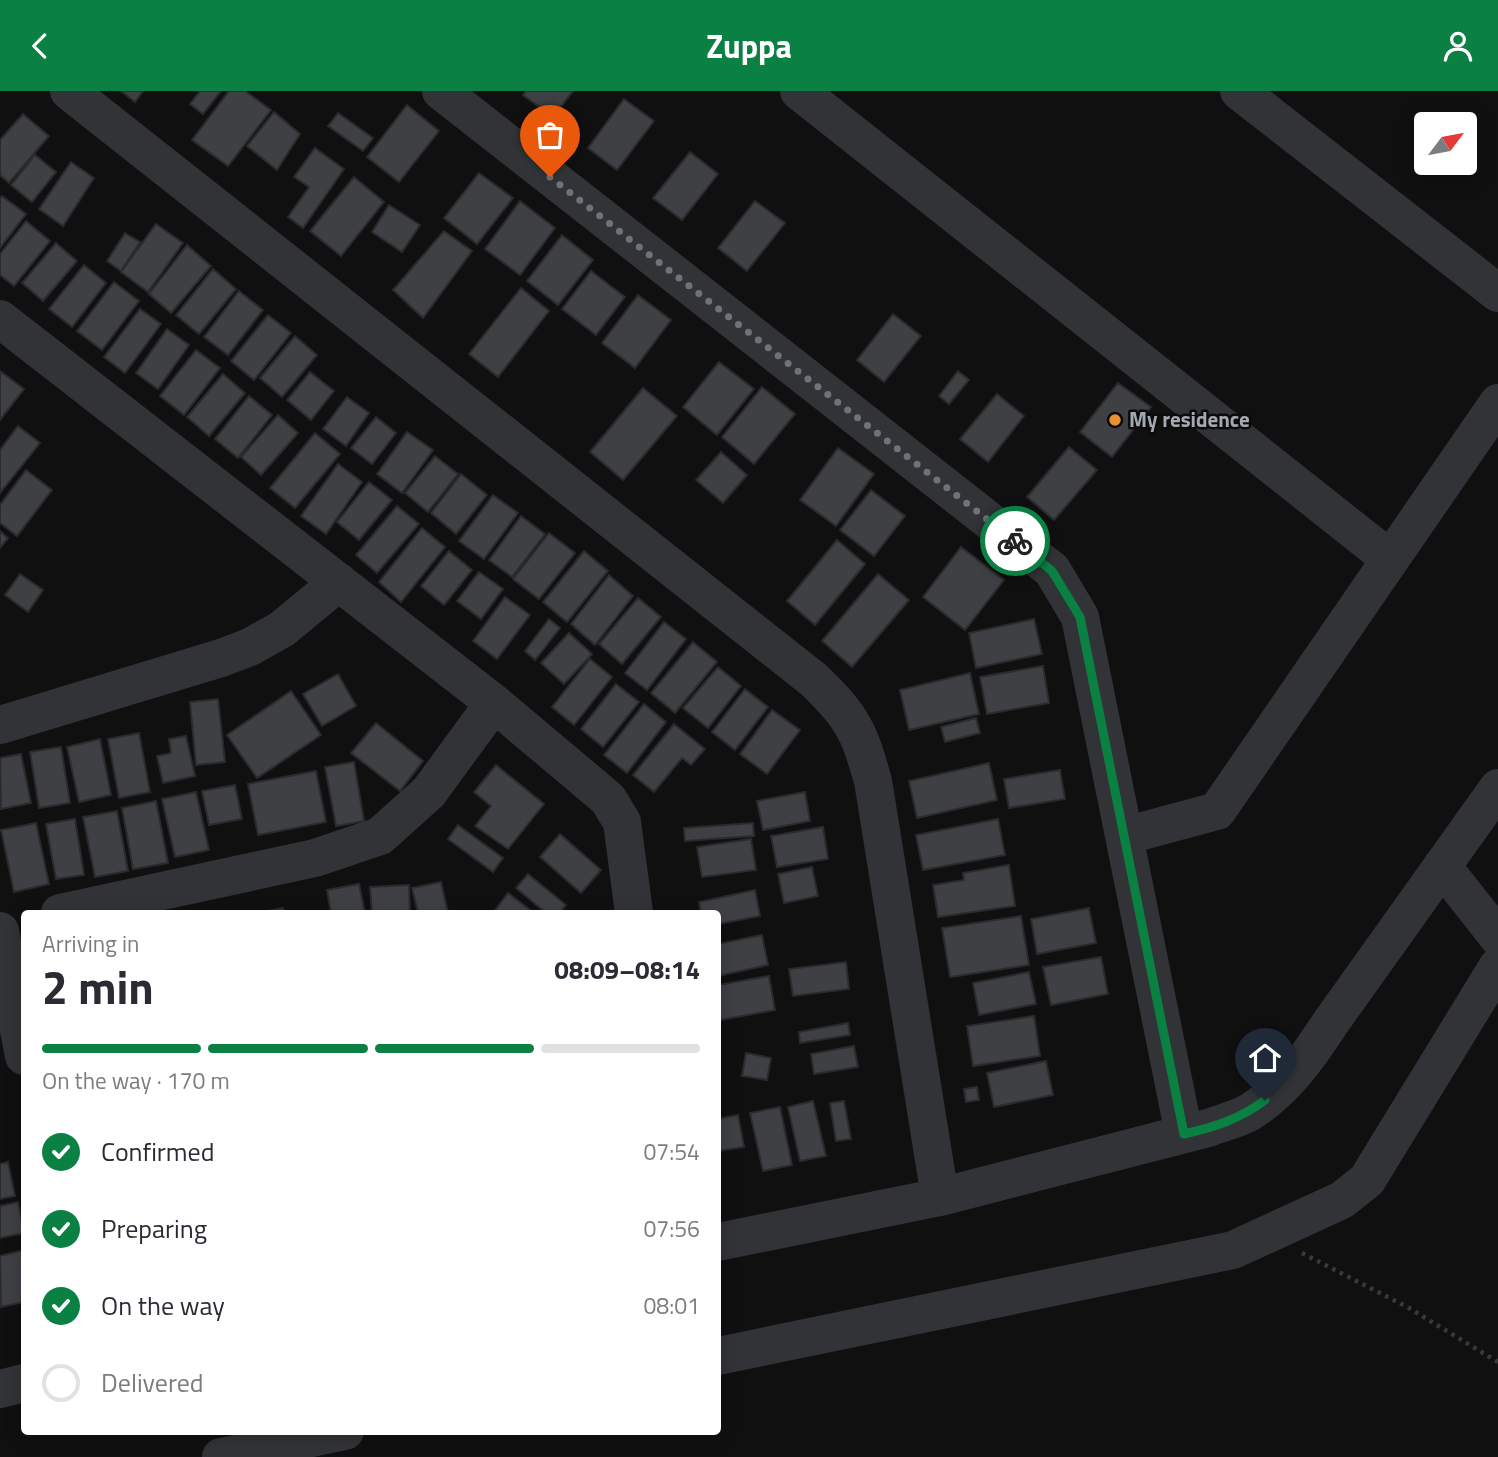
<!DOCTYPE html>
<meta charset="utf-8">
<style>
body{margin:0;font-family:"Titillium Web",sans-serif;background:#f2f2f3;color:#2b2b33;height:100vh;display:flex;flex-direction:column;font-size:26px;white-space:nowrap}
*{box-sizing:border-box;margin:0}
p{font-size:23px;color:#7c7c81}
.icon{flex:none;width:38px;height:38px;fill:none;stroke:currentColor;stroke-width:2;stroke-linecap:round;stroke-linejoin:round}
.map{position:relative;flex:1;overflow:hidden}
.panel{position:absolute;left:21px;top:819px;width:700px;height:525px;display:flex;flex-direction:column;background:#fff;border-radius:7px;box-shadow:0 4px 18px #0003}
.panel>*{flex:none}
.needle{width:46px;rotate:58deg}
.tools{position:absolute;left:1414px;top:21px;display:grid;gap:14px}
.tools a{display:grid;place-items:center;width:63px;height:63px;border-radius:7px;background:#fff;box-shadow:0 4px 18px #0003;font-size:35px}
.pin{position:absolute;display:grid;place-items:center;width:60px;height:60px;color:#fff;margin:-72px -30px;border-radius:50% 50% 50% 0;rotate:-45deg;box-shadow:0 0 7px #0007}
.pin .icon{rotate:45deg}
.courier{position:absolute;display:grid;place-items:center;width:70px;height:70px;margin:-35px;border:5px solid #0b8043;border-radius:50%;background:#fff;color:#222;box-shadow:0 2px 9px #0007}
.head em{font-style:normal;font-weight:700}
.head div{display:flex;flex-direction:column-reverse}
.head{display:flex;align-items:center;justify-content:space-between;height:119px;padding:0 21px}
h1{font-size:46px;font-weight:700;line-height:52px}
.bar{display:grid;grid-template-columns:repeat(4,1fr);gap:10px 7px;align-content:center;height:84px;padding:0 21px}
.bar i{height:9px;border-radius:5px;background:#e1e1e2}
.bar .selected{background:#0b8043}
.bar p{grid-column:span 4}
ol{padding:0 21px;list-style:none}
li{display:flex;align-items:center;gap:21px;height:77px}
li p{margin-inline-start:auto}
li .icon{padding:7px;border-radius:50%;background:#0b8043;color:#fff;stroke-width:4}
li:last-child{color:#7c7c81}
li i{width:38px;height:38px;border:4px solid #e1e1e2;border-radius:50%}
header{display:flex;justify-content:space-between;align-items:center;height:91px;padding:0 21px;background:#0b8043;color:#fff;font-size:32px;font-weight:700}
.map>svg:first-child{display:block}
</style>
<header><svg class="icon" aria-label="back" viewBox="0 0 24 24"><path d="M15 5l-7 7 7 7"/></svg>Zuppa<svg class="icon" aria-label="person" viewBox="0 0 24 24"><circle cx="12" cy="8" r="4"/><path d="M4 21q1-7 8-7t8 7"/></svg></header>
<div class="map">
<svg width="1498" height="1366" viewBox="0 0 1498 1366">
<rect width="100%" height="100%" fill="#101011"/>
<path fill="#3f4044" stroke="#2a2b2d" stroke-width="2" d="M121,0H143L135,11Z
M200,0H221L203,23L190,13Z
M229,0H245L271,19L228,75L192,49Z
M526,0H573L553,26L523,4Z
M624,8L654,30L617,79L588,57Z
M407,14L439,40L399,91L367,66Z
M274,21L300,43L277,79L247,55Z
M338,22L373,47L363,60L328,35Z
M23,23L49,45L9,92L0,84V49Z
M315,57L344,78L303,137L288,126L309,96L294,86Z
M690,61L718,83L682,129L653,107Z
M35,64L56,81L32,111L11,94Z
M71,71L94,87L63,135L39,118Z
M479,82L513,107L477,153L444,127Z
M354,86L384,111L341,165L310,140Z
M2,105L26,123L0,157V108Z
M520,110L555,137L520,184L485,158Z
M755,110L785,132L747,180L718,157Z
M389,114L420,134L402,161L372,141Z
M26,130L50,150L14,195L0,184V163Z
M156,133L183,152L148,201L121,181Z
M444,140L472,160L423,227L393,199Z
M125,142L140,151L121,180L107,170Z
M562,144L593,169L558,214L527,190Z
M56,152L77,170L43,210L22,192Z
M187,154L211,175L171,222L149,203Z
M84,174L106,192L72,236L49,218Z
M213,178L236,198L199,243L176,224Z
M591,180L625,206L596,244L562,218Z
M114,191L139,210L102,259L77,240Z
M521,197L549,220L498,286L469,263Z
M239,200L263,219L228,264L204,246Z
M638,204L671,229L635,277L602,252Z
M140,218L161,233L125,282L104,266Z
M893,223L921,245L884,291L857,269Z
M268,224L291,242L254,289L231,270Z
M167,238L189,254L158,298L136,282Z
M295,245L317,264L282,306L260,287Z
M196,259L220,277L184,324L160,305Z
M719,271L754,298L717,344L683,316Z
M0,280L24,298L0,329Z
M958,280L969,289L949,313L939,305Z
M310,281L334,300L311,329L287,309Z
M223,283L245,302L209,345L187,326Z
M1118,292L1151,316L1112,366L1080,341Z
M762,296L795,323L754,373L722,346Z
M643,297L677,325L623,389L590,361Z
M997,303L1024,325L988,371L960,348Z
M249,305L272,324L238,367L215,348Z
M347,306L369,322L346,355L323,338Z
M278,324L298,342L261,384L241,366Z
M376,326L396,342L372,373L351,357Z
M18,335L40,352L0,402V359Z
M407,341L433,359L402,402L377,383Z
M315,342L340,363L295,417L270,397Z
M1069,356L1097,379L1054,429L1027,406Z
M838,357L874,383L836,435L800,409Z
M721,361L747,384L723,412L696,389Z
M435,365L458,383L428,421L405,402Z
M338,373L362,391L326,443L301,425Z
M26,379L52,399L17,445L0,432V414Z
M461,383L487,404L456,443L431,422Z
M369,391L392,409L359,449L337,431Z
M871,399L905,425L874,465L840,439Z
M493,404L518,422L484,468L459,450Z
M397,415L419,433L377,482L356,464Z
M521,425L545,443L512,486L489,469Z
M422,437L445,456L401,511L379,491Z
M0,440L8,447L0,457Z
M549,442L575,462L539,508L513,488Z
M837,449L865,473L815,534L787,510Z
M961,456L1004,489L965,539L923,506Z
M449,460L472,479L444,514L421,495Z
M584,460L608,480L567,531L543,511Z
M479,481L503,498L481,528L457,510Z
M20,483L43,499L28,521L5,504Z
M878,483L909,509L852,576L822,550Z
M609,484L633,505L595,554L571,533Z
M505,506L530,524L497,568L473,550Z
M638,507L661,526L622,573L599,553Z
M549,528L560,537L535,569L525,560Z
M1034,528L1042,563L976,577L969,542Z
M664,531L686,548L647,599L625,582Z
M569,542L592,563L564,593L541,572Z
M693,551L717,571L675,622L651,602Z
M590,568L612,586L574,634L552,616Z
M1043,575L1049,612L987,623L980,586Z
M718,576L741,595L708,637L683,617Z
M970,582L979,623L909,639L900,599Z
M338,583L356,615L322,635L303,603Z
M616,593L639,611L603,656L581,638Z
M745,598L768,616L735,659L712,641Z
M291,600L321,644L257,687L227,644Z
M218,608L225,671L196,674L190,611Z
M644,613L666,631L627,682L604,664Z
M772,619L800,639L767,683L740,663Z
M976,627L980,642L945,651L941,636Z
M376,632L423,670L400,700L351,662Z
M674,633L705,658L691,674L682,667L654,701L633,684Z
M139,642L150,701L119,707L108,648Z
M186,645L195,685L163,692L157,665L171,662L169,648Z
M100,648L111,704L79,711L67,656Z
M61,656L70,712L39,717L30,661Z
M21,663L31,712L1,718L0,667Z
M354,671L364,730L336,735L325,676Z
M989,672L997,709L917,727L909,690Z
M496,674L544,713L508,758L475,735L491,715L474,701Z
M1060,679L1065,708L1009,717L1004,688Z
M316,680L326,731L258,744L248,693Z
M235,694L242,728L209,734L202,700Z
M196,701L209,759L175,766L162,708Z
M805,701L810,730L763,739L757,710Z
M156,710L168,772L133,778L122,717Z
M117,720L128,780L95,786L83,726Z
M75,728L84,784L56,788L46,733Z
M998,728L1005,764L923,779L916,744Z
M36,732L49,793L14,801L1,739Z
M753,732L754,745L685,750L684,737Z
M458,734L503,767L493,781L448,748Z
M823,736L828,768L777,776L771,745Z
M560,743L601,779L581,802L540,766Z
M751,748L756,779L702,786L697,756Z
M1009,774L1015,815L938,826L933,794L964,789L963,782Z
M812,776L818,805L784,812L778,783Z
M528,783L566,814L559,822H546L516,797Z
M441,791L448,822H418L412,797Z
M359,793L365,822H331L327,799Z
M409,794L410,822H372L370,796Z
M755,799L760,825L718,833V822H701L699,811Z
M508,802L534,822H493Z
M283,817L285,822H258Z
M1089,817L1096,852L1037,863L1031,828Z
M1021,825L1029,874L950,886L942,837Z
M762,844L768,874L718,885V853Z
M1101,866L1108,903L1051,914L1043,876Z
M846,871L849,898L793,905L789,878Z
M1029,881L1036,913L979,924L973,892Z
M769,885L775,919L720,929L718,916V894Z
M1034,925L1040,965L973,975L967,935Z
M848,932L850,944L800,952L799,941Z
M854,955L858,976L814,983L811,963Z
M746,962L771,967L767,989L742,985Z
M1046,970L1053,1004L994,1016L987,982Z
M977,996L979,1009L966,1011L964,998Z
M813,1010L826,1065L800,1070L788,1016Z
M844,1010L851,1048L836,1050L830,1012Z
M780,1016L792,1074L763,1080L750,1022Z
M738,1024L744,1056L718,1060V1028Z
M8,1071L15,1105L0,1108V1073Z
M18,1111L24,1142L0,1147V1115Z
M24,1159V1211L1,1216L0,1165Z"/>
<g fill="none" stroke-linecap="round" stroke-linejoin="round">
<path stroke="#373a3d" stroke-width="4.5" stroke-dasharray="3.5 5" stroke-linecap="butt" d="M1302,1162L1409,1217L1498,1271"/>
<path stroke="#313336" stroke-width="38" d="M69,0L814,589C827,602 841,615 851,632C862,649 867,670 873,690L940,1106
M441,0L1052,479L1080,526L1184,1043
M799,0L1390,468
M1239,0L1498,202
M0,228L494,612L608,708L622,731L634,822
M0,634L221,567L250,556L282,538L339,491
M1124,745L1217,720L1498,312
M1442,775L1498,846
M60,822L315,767L380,745L429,701L494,612
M0,840L24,965
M718,1151L940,1106L1208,1037C1221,1032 1238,1028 1250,1021C1285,999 1309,965 1331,931L1498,697
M718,1265L1233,1159L1342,1109L1367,1089L1498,875
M0,1298L24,1292
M221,1366L345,1340"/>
</g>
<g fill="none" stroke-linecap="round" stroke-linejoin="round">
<path stroke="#6f7379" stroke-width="7" stroke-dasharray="0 12.6" d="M550,86L1015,450"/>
<path stroke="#0b8043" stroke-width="9" d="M1015,450L1052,480L1080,526L1184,1043C1215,1036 1240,1028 1265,1009"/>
</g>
<circle fill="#e79133" stroke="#0b0b0c" stroke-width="2.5" cx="1115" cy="329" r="7"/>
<g text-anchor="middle" stroke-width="5" stroke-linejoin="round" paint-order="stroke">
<g font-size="21" font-weight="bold" fill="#a2a9b1" stroke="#0b0b0c" text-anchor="start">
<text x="1129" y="336">My residence</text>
</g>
</g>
</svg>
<div class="tools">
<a><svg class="needle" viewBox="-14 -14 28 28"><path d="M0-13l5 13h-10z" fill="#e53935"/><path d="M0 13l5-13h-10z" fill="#7c7c81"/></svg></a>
</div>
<div class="pin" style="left:550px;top:86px;background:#ea580c"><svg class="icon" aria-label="bag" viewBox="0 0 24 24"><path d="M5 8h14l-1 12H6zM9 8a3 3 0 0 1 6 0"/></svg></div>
<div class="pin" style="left:1265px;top:1009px;background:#1f2937"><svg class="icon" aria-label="home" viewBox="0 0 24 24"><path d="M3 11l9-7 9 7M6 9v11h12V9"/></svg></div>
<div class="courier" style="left:1015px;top:450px"><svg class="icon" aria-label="bike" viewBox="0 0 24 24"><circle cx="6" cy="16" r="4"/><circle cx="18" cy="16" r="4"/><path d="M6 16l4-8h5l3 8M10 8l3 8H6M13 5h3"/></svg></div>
<section class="panel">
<div class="head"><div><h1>2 min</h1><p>Arriving in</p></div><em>08:09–08:14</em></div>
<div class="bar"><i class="selected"></i><i class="selected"></i><i class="selected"></i><i></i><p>On the way · 170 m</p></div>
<ol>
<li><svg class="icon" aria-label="check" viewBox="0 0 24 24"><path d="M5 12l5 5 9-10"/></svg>Confirmed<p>07:54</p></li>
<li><svg class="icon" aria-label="check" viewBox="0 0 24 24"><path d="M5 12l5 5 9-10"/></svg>Preparing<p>07:56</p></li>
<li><svg class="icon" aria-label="check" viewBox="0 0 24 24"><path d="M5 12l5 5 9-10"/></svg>On the way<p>08:01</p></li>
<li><i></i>Delivered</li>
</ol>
</section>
</div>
